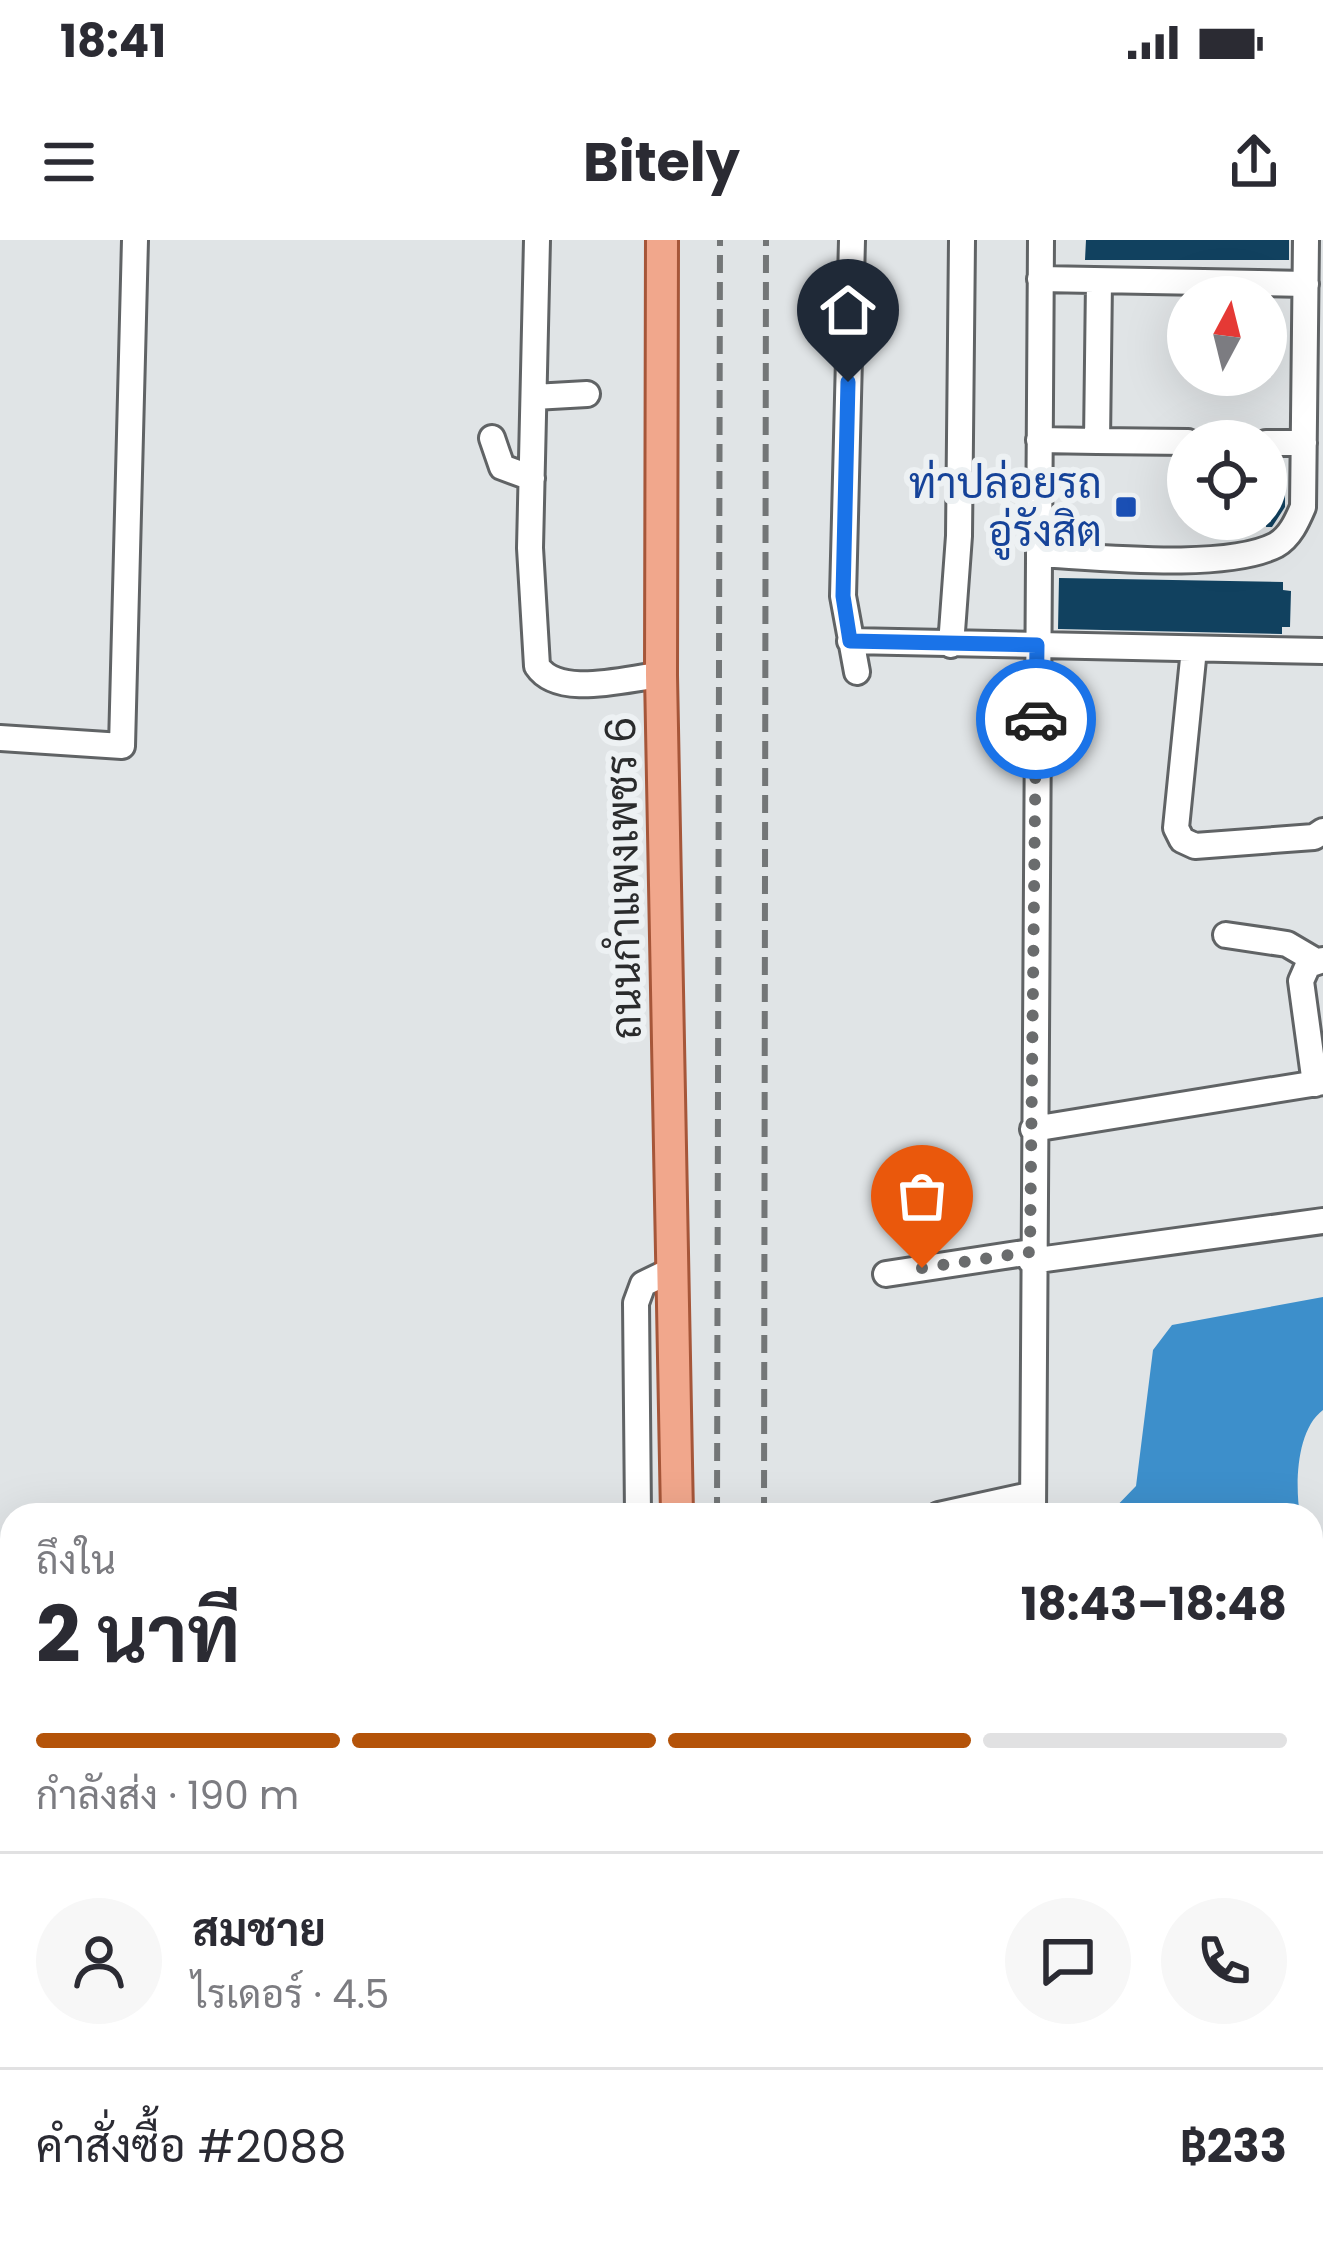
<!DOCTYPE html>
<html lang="th">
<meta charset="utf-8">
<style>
body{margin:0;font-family:Poppins,Sarabun,sans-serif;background:#f7f7f7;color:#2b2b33;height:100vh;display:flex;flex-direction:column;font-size:45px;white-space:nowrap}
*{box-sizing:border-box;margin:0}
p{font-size:39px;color:#7c7c81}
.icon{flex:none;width:66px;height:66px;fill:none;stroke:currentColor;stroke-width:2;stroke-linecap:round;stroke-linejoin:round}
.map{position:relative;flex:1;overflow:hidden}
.drawer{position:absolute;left:0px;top:1263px;width:1323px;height:744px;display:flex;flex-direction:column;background:#fff;border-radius:36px 36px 0 0;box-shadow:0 12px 48px #0002}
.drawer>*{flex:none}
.needle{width:78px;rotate:7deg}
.tools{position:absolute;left:1167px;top:36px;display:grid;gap:24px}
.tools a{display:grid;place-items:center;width:120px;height:120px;border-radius:50%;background:#fff;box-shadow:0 12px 48px #0002;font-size:60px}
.pin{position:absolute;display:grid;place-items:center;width:102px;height:102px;color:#fff;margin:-123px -51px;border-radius:50% 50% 50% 0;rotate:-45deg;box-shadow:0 0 12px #0007}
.pin .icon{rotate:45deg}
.courier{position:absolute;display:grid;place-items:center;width:120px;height:120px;margin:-60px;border:9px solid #1a73e8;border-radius:50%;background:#fff;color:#222;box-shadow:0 3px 15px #0007}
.overview em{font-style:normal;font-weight:700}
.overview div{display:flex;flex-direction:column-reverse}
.overview{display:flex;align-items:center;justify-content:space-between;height:204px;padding:0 36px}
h1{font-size:78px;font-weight:700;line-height:90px}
.bar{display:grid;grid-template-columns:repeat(4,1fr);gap:18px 12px;align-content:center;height:144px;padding:0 36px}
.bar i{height:15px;border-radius:9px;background:#e1e1e2}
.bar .current{background:#b45309}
.bar p{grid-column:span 4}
.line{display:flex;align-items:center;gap:30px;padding:0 36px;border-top:3px solid #e1e1e2}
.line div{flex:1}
.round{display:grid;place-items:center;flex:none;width:126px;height:126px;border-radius:63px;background:#f7f7f7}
.status{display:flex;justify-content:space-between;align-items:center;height:84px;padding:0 60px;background:#fff;direction:ltr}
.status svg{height:33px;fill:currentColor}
header{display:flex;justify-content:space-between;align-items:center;height:156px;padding:0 36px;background:#fff;font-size:54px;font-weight:700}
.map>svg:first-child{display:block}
</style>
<div class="status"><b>18:41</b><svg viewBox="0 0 49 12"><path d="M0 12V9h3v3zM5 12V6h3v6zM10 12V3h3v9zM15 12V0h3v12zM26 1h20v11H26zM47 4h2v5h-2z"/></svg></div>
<header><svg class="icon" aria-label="menu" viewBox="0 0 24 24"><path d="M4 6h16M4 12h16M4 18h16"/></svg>Bitely<svg class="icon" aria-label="share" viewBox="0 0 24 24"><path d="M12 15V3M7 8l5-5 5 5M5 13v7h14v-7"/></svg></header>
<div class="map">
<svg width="1323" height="2007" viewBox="0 0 1323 2007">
<rect width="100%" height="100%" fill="#e0e4e6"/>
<path fill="#3d8fcb" d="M1323,1057V1170C1296,1190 1295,1246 1300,1275H1108L1136,1246L1153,1110L1172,1085Z
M1311,1315L1323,1318V1437L1311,1439Z
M12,1471V1612L0,1613V1473Z
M1323,1489V1595L1311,1596V1491Z
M1311,1803H1323V2007H1193L1194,1995H1311Z"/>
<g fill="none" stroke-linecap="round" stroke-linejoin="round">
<path stroke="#3d8fcb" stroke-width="18" d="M944,2007L945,1995"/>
</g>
<path fill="#11415f" d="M1086,0H1289V20H1085Z
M1266,252L1285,253V267L1272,287H1266Z
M1059,338L1283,342V350L1291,351L1290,387H1282V394L1058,389Z"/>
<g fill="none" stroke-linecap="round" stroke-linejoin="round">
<g stroke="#606365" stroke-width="30">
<path id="minor" d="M537,0L530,308L537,426C559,459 627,438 661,435
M852,0L843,356L857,432
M1040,39L1306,44
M1099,41L1097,201L1188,202
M534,157L587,154
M492,198L502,227L532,238
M1039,200L1097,201
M1266,203H1304
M1039,314C1097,317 1226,331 1276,305C1290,297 1297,281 1303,267L1306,0
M850,401L1323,411
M951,405L959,296L962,0
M1194,409L1176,588L1182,600L1195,606L1314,597L1323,591
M0,498L122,506L135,0
M1226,695L1287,704L1316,721
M1315,844L1301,741L1308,725L1323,720
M1033,889L1323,842
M1031,1021L1323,981
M886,1034L1031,1012
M638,1275L636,1063L643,1044L672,1030
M939,1275L1030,1255
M1033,1275L1041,0
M0,1389L12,1388
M1311,1639L1323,1638
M0,1659L12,1657
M1311,1736H1323
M474,2007V1995
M1026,2007L1027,1995
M1118,2007L1119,1995"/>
</g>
<g stroke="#a65639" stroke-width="36">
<path id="major" d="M662,0L661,435L677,1275
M674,2007V1995"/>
</g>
<path stroke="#a0a3a4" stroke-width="3" stroke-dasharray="9 6" stroke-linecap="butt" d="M817,1995V2007"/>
<use href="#minor" stroke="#fff" stroke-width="24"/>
<use href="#major" stroke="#f1a78c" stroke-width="30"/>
<path stroke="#737677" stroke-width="6" stroke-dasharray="18 9" stroke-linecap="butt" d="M717,1275L720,0
M764,1275L766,0
M727,2007V1995
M746,2007V1995"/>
</g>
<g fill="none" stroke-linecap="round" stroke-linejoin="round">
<path stroke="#6a6c6d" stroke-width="12" stroke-dasharray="0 21.6" d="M922,1028L1030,1012L1036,479"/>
<path stroke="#1a73e8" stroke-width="15" d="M848,142L843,356L850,401L1037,405L1036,479"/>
</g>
<rect fill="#1a4fb4" stroke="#edf1f3" stroke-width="4.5" x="1114" y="255" width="24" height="24" rx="6"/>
<g text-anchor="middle" stroke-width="12" stroke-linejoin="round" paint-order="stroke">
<g font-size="42" fill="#164399" stroke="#edf1f3" text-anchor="end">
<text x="1102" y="258">ท่าปล่อยรถ<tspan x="1102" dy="48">อู่รังสิต</tspan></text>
</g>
<g font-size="42" fill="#2a2b2c" stroke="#edf1f3">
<text transform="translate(623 638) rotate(-91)" y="15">ถนนกำแพงเพชร 6</text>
</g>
</g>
</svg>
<div class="tools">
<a><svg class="needle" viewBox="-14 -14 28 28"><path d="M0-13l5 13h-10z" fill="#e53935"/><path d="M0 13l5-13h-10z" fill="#7c7c81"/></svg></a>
<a><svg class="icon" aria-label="locate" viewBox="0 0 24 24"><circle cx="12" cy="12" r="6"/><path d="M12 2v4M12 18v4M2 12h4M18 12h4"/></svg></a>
</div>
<div class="pin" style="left:922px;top:1028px;background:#ea580c"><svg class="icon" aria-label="bag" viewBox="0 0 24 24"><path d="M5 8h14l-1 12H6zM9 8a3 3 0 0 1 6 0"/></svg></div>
<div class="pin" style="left:848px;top:142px;background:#1f2937"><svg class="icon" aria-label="home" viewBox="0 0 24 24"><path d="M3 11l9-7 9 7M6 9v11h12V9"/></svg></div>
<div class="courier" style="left:1036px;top:479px"><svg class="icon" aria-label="car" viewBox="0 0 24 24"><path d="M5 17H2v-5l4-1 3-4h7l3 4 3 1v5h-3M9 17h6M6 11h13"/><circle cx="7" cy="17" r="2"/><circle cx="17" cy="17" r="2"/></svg></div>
<section class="drawer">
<div class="overview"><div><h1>2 นาที</h1><p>ถึงใน</p></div><em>18:43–18:48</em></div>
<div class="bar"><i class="current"></i><i class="current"></i><i class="current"></i><i></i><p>กำลังส่ง · 190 m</p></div>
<div class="line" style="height:216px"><a class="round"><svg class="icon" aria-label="person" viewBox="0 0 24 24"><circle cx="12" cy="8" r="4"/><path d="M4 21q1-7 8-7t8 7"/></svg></a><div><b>สมชาย</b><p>ไรเดอร์ · 4.5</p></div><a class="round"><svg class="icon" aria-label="chat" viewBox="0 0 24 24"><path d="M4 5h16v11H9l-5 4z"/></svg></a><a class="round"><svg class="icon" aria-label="phone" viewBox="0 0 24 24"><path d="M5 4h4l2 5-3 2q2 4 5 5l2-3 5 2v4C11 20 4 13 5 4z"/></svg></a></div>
<div class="line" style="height:156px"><div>คำสั่งซื้อ #2088</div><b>฿233</b></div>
</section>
</div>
